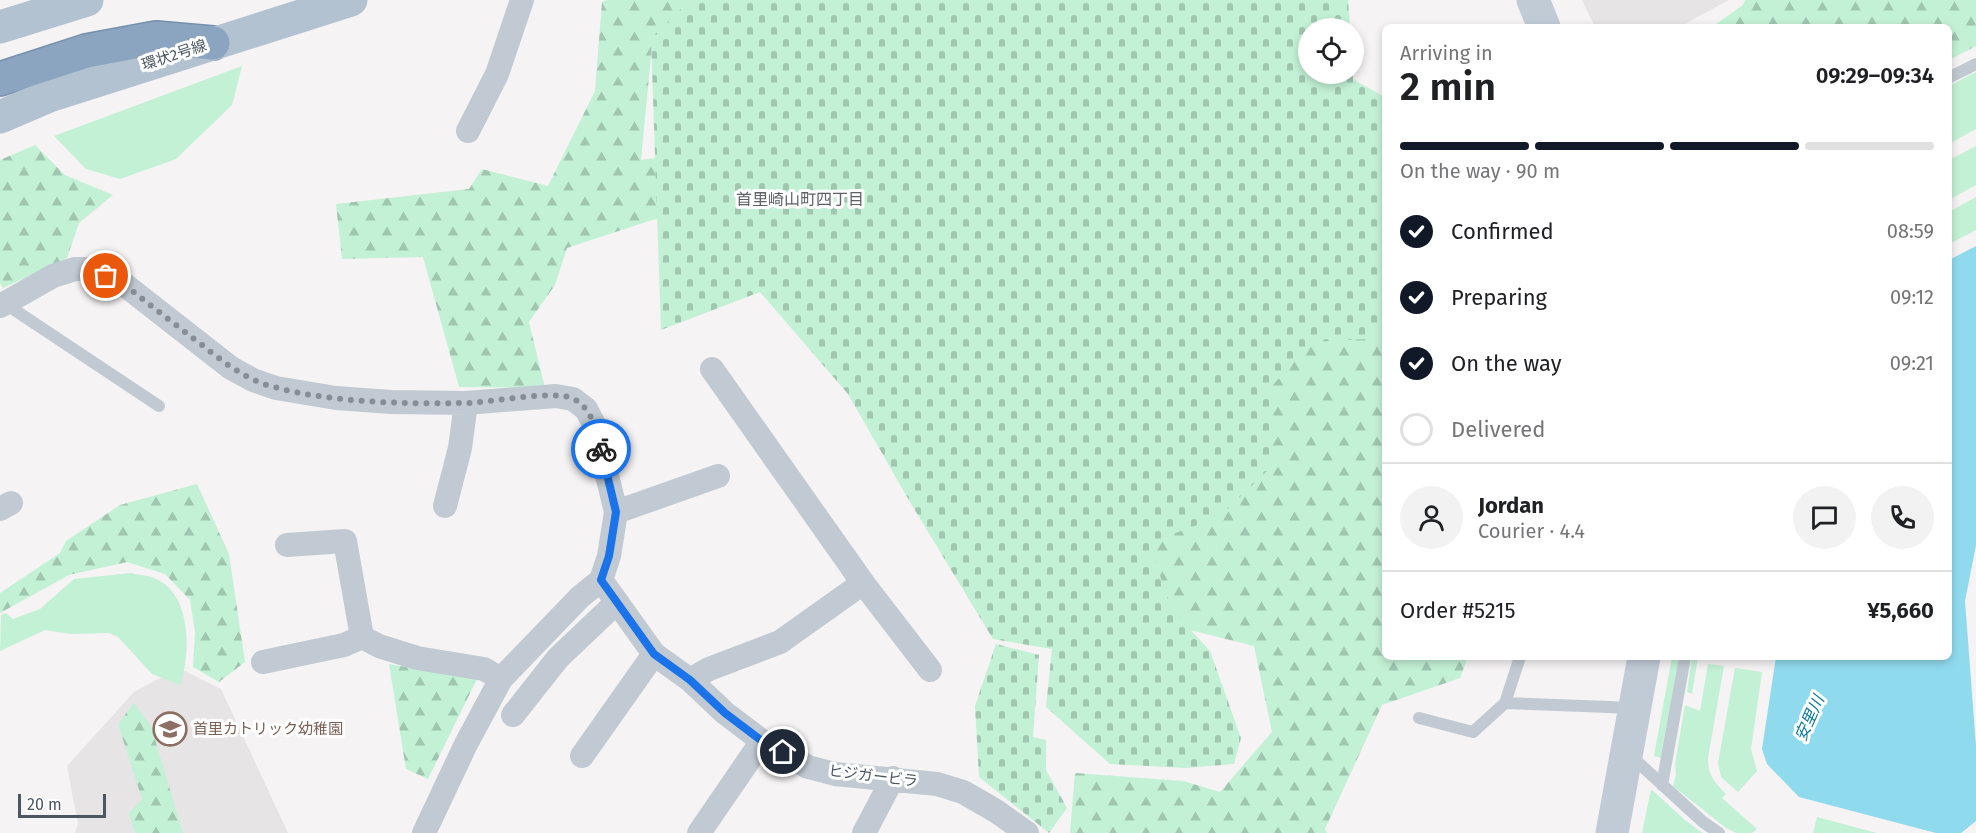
<!DOCTYPE html>
<meta charset="utf-8">
<style>
body{margin:0;font-family:"Fira Sans","Noto Sans JP",sans-serif;background:#f2f2f2;color:#202124;height:100vh;display:flex;flex-direction:column;font-size:22px;white-space:nowrap}
*{box-sizing:border-box;margin:0}
p{font-size:20px;color:#757577}
.icon{flex:none;width:33px;height:33px;fill:none;stroke:currentColor;stroke-width:2;stroke-linecap:round;stroke-linejoin:round}
.map{position:relative;flex:1;overflow:hidden}
.panel{position:absolute;left:1382px;top:24px;width:570px;height:636px;display:flex;flex-direction:column;background:#fff;border-radius:9px;box-shadow:0 3px 9px #0003}
.panel>*{flex:none}
.controls{position:absolute;left:1298px;top:18px;display:grid;gap:12px}
.controls a{display:grid;place-items:center;width:66px;height:66px;border-radius:50%;background:#fff;box-shadow:0 3px 9px #0003;font-size:30px}
.scale{position:absolute;left:18px;bottom:15px;width:88px;box-sizing:border-box;padding-left:6px;border:3px solid #4a5661;border-top:0;font-size:16px;line-height:21px;white-space:nowrap;color:#4a5661;-webkit-text-stroke:4px #fff;paint-order:stroke}
.pin{position:absolute;display:grid;place-items:center;width:51px;height:51px;color:#fff;margin:-26px;border:3px solid #fff;border-radius:50%;box-shadow:0 2px 6px #0007}
.courier{position:absolute;display:grid;place-items:center;width:60px;height:60px;margin:-30px;border:4px solid #1a73e8;border-radius:50%;background:#fff;color:#222;box-shadow:0 2px 8px #0007}
.headline em{font-style:normal;font-weight:600}
.headline div{display:flex;flex-direction:column-reverse}
.headline{display:flex;align-items:center;justify-content:space-between;height:102px;padding:0 18px}
h1{font-size:39px;font-weight:600;line-height:45px}
.bar{display:grid;grid-template-columns:repeat(4,1fr);gap:9px 6px;align-content:center;height:72px;padding:0 18px}
.bar i{height:8px;border-radius:4px;background:#e0e0e0}
.bar .on{background:#111827}
.bar p{grid-column:span 4}
.line{display:flex;align-items:center;gap:15px;padding:0 18px;border-top:2px solid #e0e0e0}
.line div{flex:1}
.round{display:grid;place-items:center;flex:none;width:63px;height:63px;border-radius:32px;background:#f2f2f2}
ol{padding:0 18px;list-style:none}
li{display:flex;align-items:center;gap:18px;height:66px}
li p{margin-inline-start:auto}
li .icon{padding:6px;border-radius:50%;background:#111827;color:#fff;stroke-width:4}
li:last-child{color:#757577}
li i{width:33px;height:33px;border:3px solid #e0e0e0;border-radius:50%}
.map>svg:first-child{display:block}
</style>
<div class="map">
<svg width="1976" height="833" viewBox="0 0 1976 833">
<defs>
<pattern id="forest-firs" width="22" height="20" patternUnits="userSpaceOnUse" patternTransform="scale(1.5)"><rect width="22" height="20" fill="#c3f1d5"/><path d="M5 1l3.5 6h-7zM16 11l3.5 6h-7z" fill="#a0c6b0"/></pattern>
<pattern id="cemetery-stones" width="16" height="16" patternUnits="userSpaceOnUse" patternTransform="scale(1.5)"><rect width="16" height="16" fill="#c3f1d5"/><path d="M2 7V4a2 2 0 0 1 4 0v3zM10 15v-3a2 2 0 0 1 4 0v3z" fill="#a0c6b0"/></pattern>
</defs>
<rect width="100%" height="100%" fill="#f5f3f3"/>
<path fill="#e6e4e5" d="M1582,0H1729L1679,27H1595Z
M185,671L221,689L288,833H75L78,824L67,766L134,692L158,679Z"/>
<path fill="#c3f1d5" d="M242,66L232,105L176,159L120,179L86,169L54,136Z
M1976,72V129L1949,144V86Z
M1976,146V185L1949,200V160Z
M1976,197V230L1949,244V212Z
M131,573C138,575 147,575 154,578C192,593 191,653 180,685L152,674L118,637L109,633L70,634L45,630L0,651L1,615L6,613L13,619L40,609L74,579Z
M1672,657H1679L1661,758L1654,756Z
M1692,657H1698L1692,694L1687,692Z
M1708,664L1724,666L1708,758C1708,775 1714,782 1726,794L1722,798L1757,829L1752,833H1736L1726,828L1673,786L1676,775L1675,764L1685,705L1700,711Z
M1735,668L1762,672L1751,749L1757,771L1738,792L1721,777L1718,763Z
M1651,789L1686,821L1703,833H1642Z
M1817,817L1877,833H1813Z"/>
<path fill="url(#forest-firs)" d="M607,0H1078L1065,32L1063,122L1094,189L1142,267L1193,292L1205,271L1240,269L1246,324L1291,316L1284,257L1329,241L1384,210V250L1375,259L1384,268V657H1468L1460,678L1382,705L1325,829L1327,833H1070L1075,773L1183,781L1220,792L1272,732L1254,646L1158,622L1109,663L1095,699L1056,679L1062,628L1005,629L947,537L1055,518L1065,467L1124,425L1218,418L1203,353L1168,337L1117,294L1057,208L1027,253L991,234L1024,191L1012,103L977,71L830,146L829,99L802,31L716,65L653,35L641,160L792,138L821,178L649,221L567,248L555,285L529,322L545,388L459,387L423,257L342,259L336,204L469,189L482,169L548,186L595,91L602,2Z
M1745,0H1976V46L1949,60L1948,27H1712L1743,5Z
M35,145L65,175L113,195L79,223L67,258L3,288L0,283V160Z
M197,484L229,554L245,662L219,682L193,667L195,632L190,600L165,574L127,562L69,575L0,613V593L60,553L66,541L120,505Z
M389,664L477,679L428,779L406,769Z
M134,703L151,726L183,833H135L129,813L142,799L118,724Z"/>
<path fill="url(#cemetery-stones)" d="M690,0H1348L1350,28H1308V74H1353V79L1384,97V338L1312,342L1271,387L1270,468L1219,517L1149,543L1171,608L1210,651L1241,738L1234,764L1185,768L1110,764L1046,707L1052,649L993,639L910,502L848,394L760,292L661,330L651,38Z
M996,644L1039,655L1033,737L1046,740V770L1067,808L1049,833L979,777L975,706Z"/>
<path fill="#90daee" d="M1976,246V545L1965,601L1976,746V821L1961,833H1936L1799,797L1767,764L1762,749L1776,657H1948L1949,260Z"/>
<g fill="none" stroke-linecap="round" stroke-linejoin="round">
<g stroke="#7690ad" stroke-width="36">
<path id="highway" d="M0,79L86,51L156,38L213,43"/>
</g>
<path stroke="#c1cad2" stroke-width="12" d="M1948,78L1976,64
M4,303L159,406
M1505,703L1520,657
M1419,718L1473,732L1505,703L1635,708
M1631,756L1703,822L1719,833
M1662,785L1685,657"/>
<path stroke="#c1cad2" stroke-width="24" d="M468,131L497,74L522,0
M0,306L53,276L75,269H91L121,282L231,368L253,380L276,388L336,398L391,402L466,403L556,396L573,399L586,409L595,426L616,512L609,556L601,580L580,597L501,679L466,744L424,833
M445,506L460,448L466,403
M0,509L11,503
M616,512L718,476
M287,545L345,541L362,637
M601,580L654,654L690,680L725,713L762,741L808,767L835,774L937,784L963,792L996,811L1027,833
M863,583L930,670
M263,662L344,645L362,637L379,646L417,658L484,669L501,679
M690,680L709,669L780,642L863,583L712,369
M513,715L558,658L617,602
M582,756L654,654
M699,833L762,741
M864,833L893,778"/>
<path stroke="#c1cbd6" stroke-width="33" d="M1533,0L1544,27
M1612,833L1644,657"/>
<path stroke="#b3c2d1" stroke-width="33" d="M0,27L87,0
M0,117L49,96L351,0"/>
<use href="#highway" stroke="#8ba5c1" stroke-width="33"/>
</g>
<g fill="none" stroke-linecap="round" stroke-linejoin="round">
<path stroke="#868d94" stroke-width="6" stroke-dasharray="0 10.8" d="M106,276L121,282C145,301 169,320 193,338C219,358 242,379 274,387C334,403 404,404 465,403C490,403 554,389 574,399C592,409 597,431 601,449"/>
<path stroke="#1a73e8" stroke-width="8" d="M601,449L616,512L609,556L601,580L654,654L690,680L725,713L762,741L783,752"/>
</g>
<defs>
<g id="school-ring" transform="scale(1.725)"><circle r="9.5" fill="#fff" stroke="#8d6e63" stroke-width="1.5"/><path d="M0-5L7-2L0 1L-7-2ZM-4 1L0 2.5L4 1V4Q0 6-4 4Z" fill="#8d6e63"/></g>
</defs>
<g fill-rule="evenodd">
<use href="#school-ring" x="170" y="729"/>
</g>
<g text-anchor="middle" stroke-width="6" stroke-linejoin="round" paint-order="stroke">
<g font-size="15" fill="#4a5661" stroke="#fff">
<text transform="translate(174 55) rotate(-18)" y="5">環状2号線</text>
<text transform="translate(873 776) rotate(7)" y="5">ヒジガービラ</text>
</g>
<g font-size="15" fill="#785e54" stroke="#fff" text-anchor="start">
<text x="193" y="734">首里カトリック幼稚園</text>
</g>
<g font-size="16" fill="#5f6368" stroke="#fff">
<text x="800" y="205">首里崎山町四丁目</text>
</g>
<g font-size="16" font-style="italic" fill="#0c7c9b" stroke="#fff">
<text transform="translate(1809 718) rotate(-66)" y="6">安里川</text>
</g>
</g>
</svg>
<div class="controls">
<a><svg class="icon" aria-label="locate" viewBox="0 0 24 24"><circle cx="12" cy="12" r="6"/><path d="M12 2v4M12 18v4M2 12h4M18 12h4"/></svg></a>
</div>
<div class="scale">20 m</div>
<div class="pin" style="left:106px;top:276px;background:#ea580c"><svg class="icon" aria-label="bag" viewBox="0 0 24 24"><path d="M5 8h14l-1 12H6zM9 8a3 3 0 0 1 6 0"/></svg></div>
<div class="pin" style="left:783px;top:752px;background:#1f2937"><svg class="icon" aria-label="home" viewBox="0 0 24 24"><path d="M3 11l9-7 9 7M6 9v11h12V9"/></svg></div>
<div class="courier" style="left:601px;top:449px"><svg class="icon" aria-label="bike" viewBox="0 0 24 24"><circle cx="6" cy="16" r="4"/><circle cx="18" cy="16" r="4"/><path d="M6 16l4-8h5l3 8M10 8l3 8H6M13 5h3"/></svg></div>
<section class="panel">
<div class="headline"><div><h1>2 min</h1><p>Arriving in</p></div><em>09:29–09:34</em></div>
<div class="bar"><i class="on"></i><i class="on"></i><i class="on"></i><i></i><p>On the way · 90 m</p></div>
<ol>
<li><svg class="icon" aria-label="check" viewBox="0 0 24 24"><path d="M5 12l5 5 9-10"/></svg>Confirmed<p>08:59</p></li>
<li><svg class="icon" aria-label="check" viewBox="0 0 24 24"><path d="M5 12l5 5 9-10"/></svg>Preparing<p>09:12</p></li>
<li><svg class="icon" aria-label="check" viewBox="0 0 24 24"><path d="M5 12l5 5 9-10"/></svg>On the way<p>09:21</p></li>
<li><i></i>Delivered</li>
</ol>
<div class="line" style="height:108px"><a class="round"><svg class="icon" aria-label="person" viewBox="0 0 24 24"><circle cx="12" cy="8" r="4"/><path d="M4 21q1-7 8-7t8 7"/></svg></a><div><b>Jordan</b><p>Courier · 4.4</p></div><a class="round"><svg class="icon" aria-label="chat" viewBox="0 0 24 24"><path d="M4 5h16v11H9l-5 4z"/></svg></a><a class="round"><svg class="icon" aria-label="phone" viewBox="0 0 24 24"><path d="M5 4h4l2 5-3 2q2 4 5 5l2-3 5 2v4C11 20 4 13 5 4z"/></svg></a></div>
<div class="line" style="height:78px"><div>Order #5215</div><b>¥5,660</b></div>
</section>
</div>
